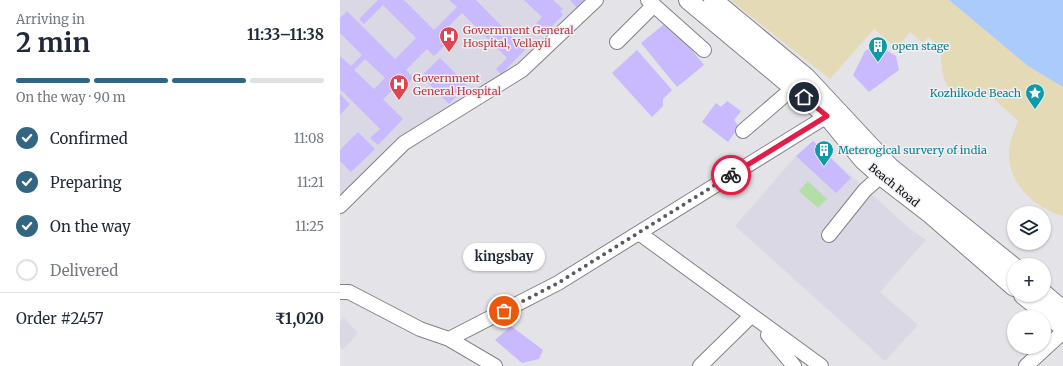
<!DOCTYPE html>
<meta charset="utf-8">
<style>
body{margin:0;font-family:Merriweather,serif;background:#f2f2f3;color:#1f2937;height:100vh;display:flex;flex-direction:column;font-size:15px;white-space:nowrap}
*{box-sizing:border-box;margin:0}
p{font-size:13px;color:#747a83}
.icon{flex:none;width:22px;height:22px;fill:none;stroke:currentColor;stroke-width:2;stroke-linecap:round;stroke-linejoin:round}
.map{position:relative;flex:1;overflow:hidden}
.panel{display:flex;flex-direction:column;background:#fff;width:340px}
.panel>*{flex:none}
.buttons{position:absolute;left:667px;top:206px;display:grid;gap:8px}
.buttons a{display:grid;place-items:center;width:44px;height:44px;border-radius:50%;background:#fff;box-shadow:0 1px 3px #0004;font-size:20px}
.pin{position:absolute;display:grid;place-items:center;width:34px;height:34px;color:#fff;margin:-17px;border:2px solid #fff;border-radius:50%;box-shadow:0 1px 4px #0007}
.courier{position:absolute;display:grid;place-items:center;width:40px;height:40px;margin:-20px;border:3px solid #e11d48;border-radius:50%;background:#fff;color:#222;box-shadow:0 1px 5px #0007}
.bubble{position:absolute;height:28px;border-radius:14px;background:#fff;box-shadow:0 1px 3px #0004;font-size:13px;font-weight:700;line-height:28px;text-align:center}
.overview em{font-style:normal;font-weight:700}
.overview div{display:flex;flex-direction:column-reverse}
.overview{display:flex;align-items:center;justify-content:space-between;height:68px;padding:0 16px}
h1{font-size:26px;font-weight:700;line-height:30px}
.bar{display:grid;grid-template-columns:repeat(4,1fr);gap:6px 4px;align-content:center;height:48px;padding:0 16px}
.bar i{height:5px;border-radius:3px;background:#e0e1e3}
.bar .selected{background:#326683}
.bar p{grid-column:span 4}
.line{display:flex;align-items:center;gap:10px;padding:0 16px;border-top:1px solid #e0e1e3}
.line div{flex:1}
ol{padding:0 16px;list-style:none}
li{display:flex;align-items:center;gap:12px;height:44px}
li p{margin-inline-start:auto}
li .icon{padding:4px;border-radius:50%;background:#326683;color:#fff;stroke-width:4}
li:last-child{color:#747a83}
li i{width:22px;height:22px;border:2px solid #e0e1e3;border-radius:50%}
main{display:flex;flex:1;min-height:0}
.map>svg:first-child{display:block}
</style>
<main>
<section class="panel">
<div class="overview"><div><h1>2 min</h1><p>Arriving in</p></div><em>11:33–11:38</em></div>
<div class="bar"><i class="selected"></i><i class="selected"></i><i class="selected"></i><i></i><p>On the way · 90 m</p></div>
<ol>
<li><svg class="icon" aria-label="check" viewBox="0 0 24 24"><path d="M5 12l5 5 9-10"/></svg>Confirmed<p>11:08</p></li>
<li><svg class="icon" aria-label="check" viewBox="0 0 24 24"><path d="M5 12l5 5 9-10"/></svg>Preparing<p>11:21</p></li>
<li><svg class="icon" aria-label="check" viewBox="0 0 24 24"><path d="M5 12l5 5 9-10"/></svg>On the way<p>11:25</p></li>
<li><i></i>Delivered</li>
</ol>
<div class="line" style="height:52px"><div>Order #2457</div><b>₹1,020</b></div>
</section>
<div class="map">
<svg width="723" height="366" viewBox="0 0 723 366">
<rect width="100%" height="100%" fill="#e4e3e8"/>
<path fill="#dad8e4" d="M0,0H247L177,63L57,138L0,196Z
M473,141L570,229L586,240L540,292L578,325L545,361L395,226L456,156Z
M4,318L18,333L3,350L0,347V322Z"/>
<path fill="#b4dea8" d="M468,181L487,199L478,208L459,191Z"/>
<path fill="#e4dab5" d="M390,0H609L688,66L723,87V216C695,208 669,185 669,154C669,142 674,131 678,121L653,98C637,101 610,98 604,79C601,69 601,57 600,47L588,37L583,43L570,32L557,48L534,29L490,79Z"/>
<path fill="#abcbfd" d="M609,0H723V87L688,66Z"/>
<path fill="#c9b9fe" fill-rule="evenodd" d="M38,0H64L94,30L117,7L109,0H136L185,50L161,74L156,69L167,58L122,13L100,35L107,43L94,56L87,49L66,70L73,78L59,92L55,88L43,99L63,119L38,145L30,138L40,129L0,89V56L11,66L22,55L0,33V18L7,11L55,59L76,38L43,5L24,24L19,19ZM25,59L45,78L34,89L14,70Z
M184,0H213L223,9L220,11L223,15L203,35L194,26L202,17Z
M230,0H245L237,8Z
M328,21L364,65L337,87L301,43Z
M537,45L556,56L559,70L529,92L513,75L525,51Z
M297,50L332,90L323,99V106L312,117L272,73Z
M100,58L127,85L109,104L81,76Z
M0,94L10,104L0,115Z
M387,101L401,111L394,120L399,127L388,142L362,122L376,103L381,107Z
M18,132L35,149L11,172L0,161V150Z
M473,141L511,178L496,193L456,156Z
M171,326L203,350L199,359L182,363L155,340Z"/>
<g fill="none" stroke-linecap="round" stroke-linejoin="round">
<g stroke="#828186" stroke-width="16">
<path id="minor" d="M308,0L364,50
M277,42L314,5
M403,131L453,88
M0,206L64,143L182,70L256,0
M299,233L481,366
M489,235L525,190L541,176
M0,292H9L80,329L109,339L218,283L487,116
M428,335L454,366
M109,339L155,366
M360,366L411,316
M686,366L723,332"/>
</g>
<g stroke="#828186" stroke-width="20">
<path id="major" d="M348,0L487,116L523,160L541,176L589,213L674,287
M373,0L466,77L550,167L674,267
M704,294L723,310
M683,295L723,327"/>
</g>
<use href="#minor" stroke="#fff" stroke-width="14"/>
<use href="#major" stroke="#fff" stroke-width="18"/>
</g>
<g fill="none" stroke-linecap="round" stroke-linejoin="round">
<path stroke="#5b5a5e" stroke-width="4" stroke-dasharray="0 7.2" d="M164,311L218,283L391,175"/>
<path stroke="#e11d48" stroke-width="5" d="M391,175L487,116L464,97"/>
</g>
<defs>
<g id="hospital-pin" transform="scale(1)"><path d="M0 17L-7.5 6A9.5 9.5 0 1 1 7.5 6Z" fill="#e0444e" stroke="#f1f0f5"/><path d="M-5-5h3v3.5h4V-5h3V5h-3V1.5h-4V5h-3Z" fill="#fff"/></g>
<g id="building-pin" transform="scale(1)"><path d="M0 17L-7.5 6A9.5 9.5 0 1 1 7.5 6Z" fill="#0f9aa8" stroke="#f1f0f5"/><path d="M-4-6H4V6H1V3H-1V6H-4ZM-2.5-4.3h1.7v1.8h-1.7ZM.8-4.3h1.7v1.8H.8ZM-2.5-1h1.7V.8h-1.7ZM.8-1h1.7V.8H.8Z" fill="#fff"/></g>
<g id="sight-pin" transform="scale(1)"><path d="M0 17L-7.5 6A9.5 9.5 0 1 1 7.5 6Z" fill="#0f9aa8" stroke="#f1f0f5"/><path d="M0-6L1.8-2.2L6-1.7L2.9 1.2L3.7 5.4L0 3.3L-3.7 5.4L-2.9 1.2L-6-1.7L-1.8-2.2Z" fill="#fff"/></g>
</defs>
<g fill-rule="evenodd">
<use href="#hospital-pin" x="109" y="36"/>
<use href="#building-pin" x="538" y="46"/>
<use href="#hospital-pin" x="59" y="84"/>
<use href="#sight-pin" x="695" y="93"/>
<use href="#building-pin" x="484" y="150"/>
</g>
<g text-anchor="middle" stroke-width="3" stroke-linejoin="round" paint-order="stroke">
<g font-size="11" fill="#be3a42" stroke="#f1f0f5" text-anchor="start">
<text x="123" y="34">Government General<tspan x="123" dy="13">Hospital, Vellayil</tspan></text>
<text x="73" y="82">Government<tspan x="73" dy="13">General Hospital</tspan></text>
</g>
<g font-size="11" fill="#0d838f" stroke="#f1f0f5" text-anchor="start">
<text x="552" y="50">open stage</text>
<text x="681" y="97" text-anchor="end">Kozhikode Beach</text>
<text x="498" y="154">Meterogical survery of india</text>
</g>
<g font-size="11" fill="#111113" stroke="#f1f0f5">
<text transform="translate(554 185) rotate(39)" y="4">Beach Road</text>
</g>
</g>
</svg>
<div class="buttons">
<a><svg class="icon" aria-label="layers" viewBox="0 0 24 24"><path d="M12 4l9 5-9 5-9-5zM3 14l9 5 9-5"/></svg></a>
<a>+</a>
<a>−</a>
</div>
<div class="pin" style="left:164px;top:311px;background:#ea580c"><svg class="icon" aria-label="bag" viewBox="0 0 24 24"><path d="M5 8h14l-1 12H6zM9 8a3 3 0 0 1 6 0"/></svg></div>
<div class="pin" style="left:464px;top:97px;background:#1f2937"><svg class="icon" aria-label="home" viewBox="0 0 24 24"><path d="M3 11l9-7 9 7M6 9v11h12V9"/></svg></div>
<div class="courier" style="left:391px;top:175px"><svg class="icon" aria-label="bike" viewBox="0 0 24 24"><circle cx="6" cy="16" r="4"/><circle cx="18" cy="16" r="4"/><path d="M6 16l4-8h5l3 8M10 8l3 8H6M13 5h3"/></svg></div>
<div class="bubble" style="left:123px;top:243px;width:82px">kingsbay</div>
</div>
</main>
